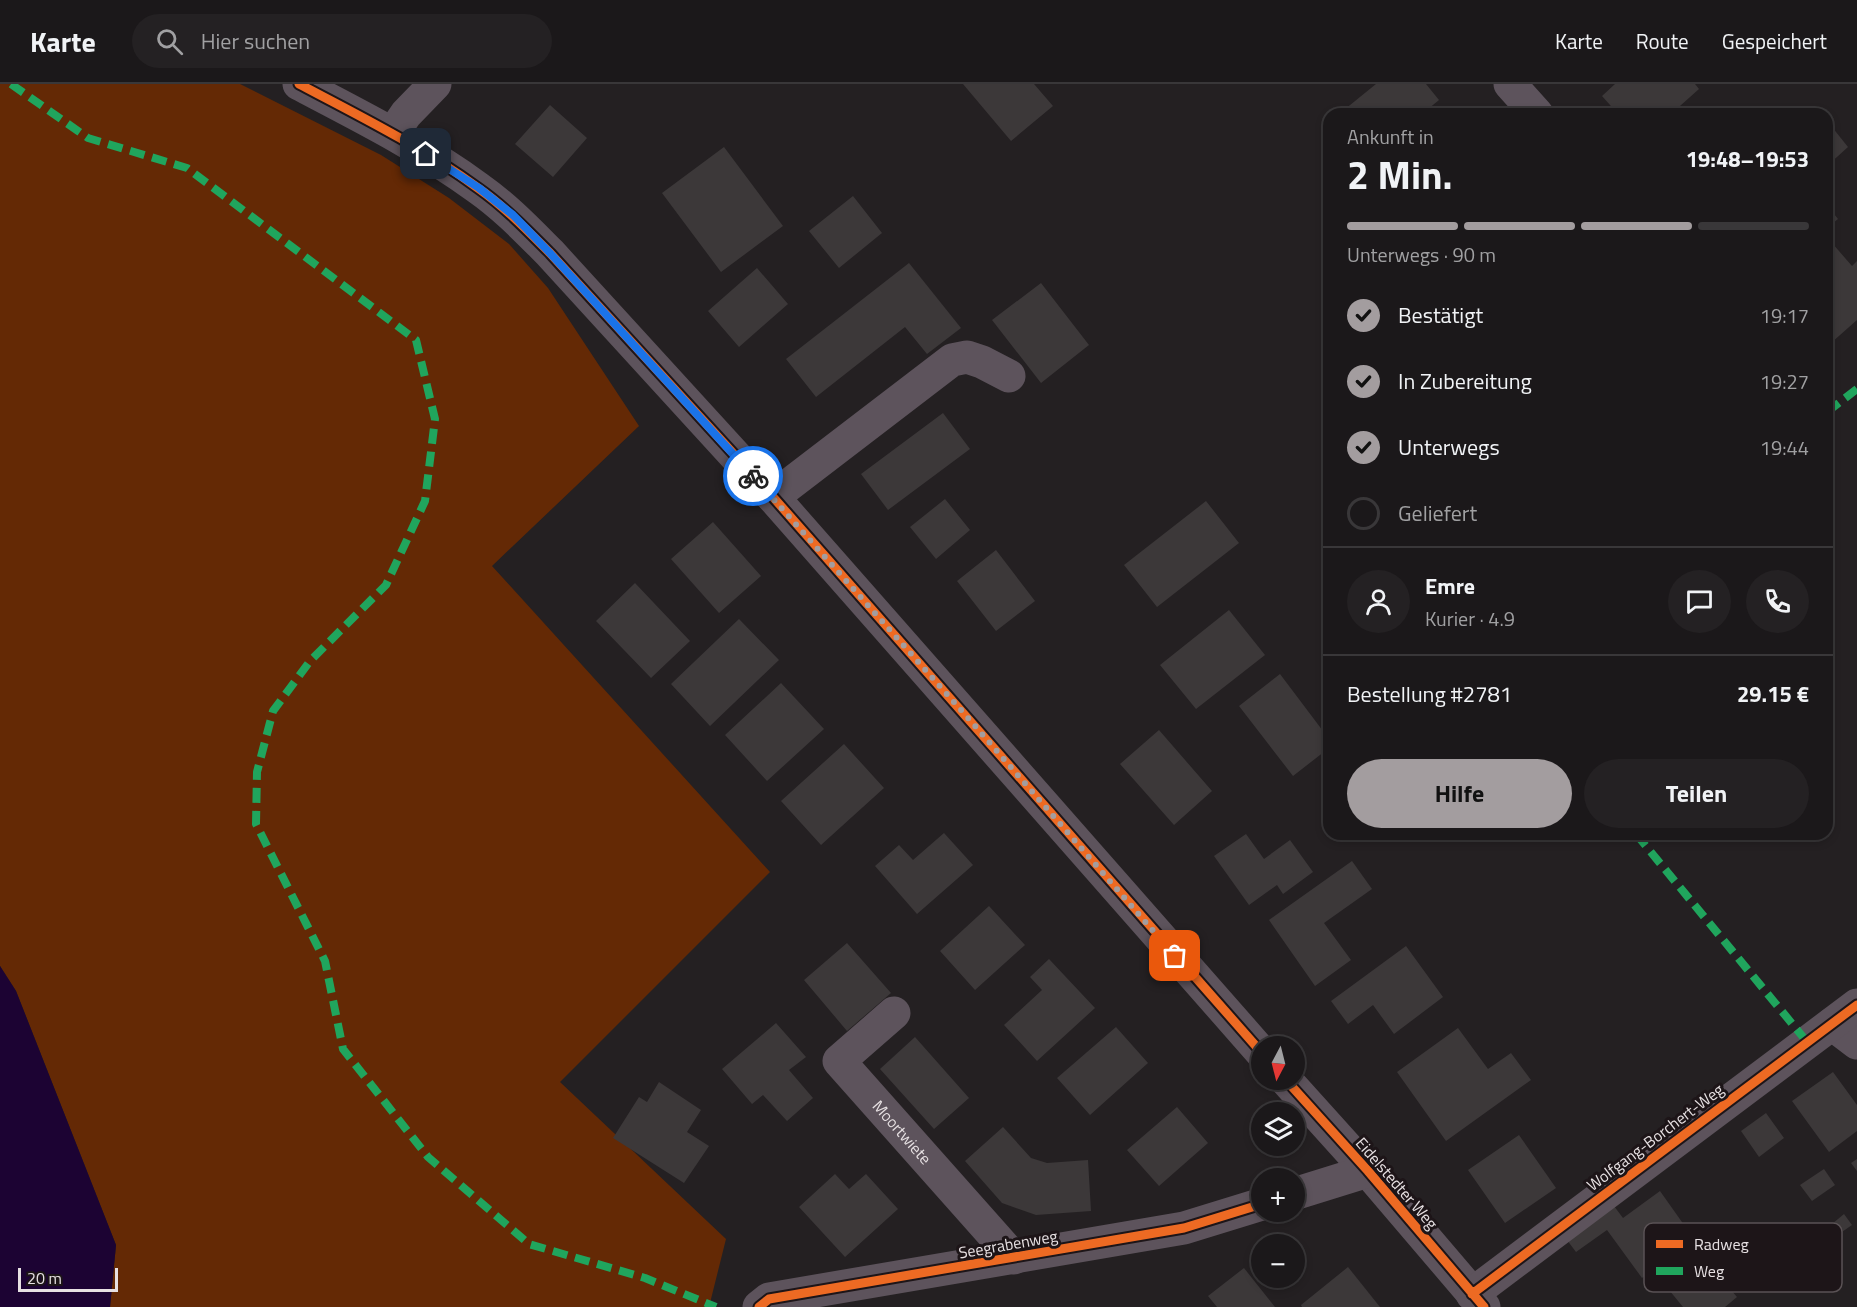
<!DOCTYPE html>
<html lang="de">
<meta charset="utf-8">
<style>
body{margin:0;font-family:"Titillium Web",sans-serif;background:#242123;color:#f1f3f6;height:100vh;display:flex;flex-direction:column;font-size:22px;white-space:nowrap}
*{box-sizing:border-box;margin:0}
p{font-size:20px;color:#a0a0a2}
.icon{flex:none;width:33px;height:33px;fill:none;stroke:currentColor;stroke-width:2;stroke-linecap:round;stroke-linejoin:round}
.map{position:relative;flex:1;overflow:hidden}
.panel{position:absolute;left:1323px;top:24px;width:510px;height:732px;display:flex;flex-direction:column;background:#1b181a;border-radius:18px;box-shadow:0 3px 9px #0003,0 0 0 2px #393739}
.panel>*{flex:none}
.needle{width:39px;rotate:187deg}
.tools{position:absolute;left:1251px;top:952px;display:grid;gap:12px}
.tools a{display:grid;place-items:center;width:54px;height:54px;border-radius:50%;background:#1b181a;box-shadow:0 3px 9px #0003,0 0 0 2px #393739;font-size:30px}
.scale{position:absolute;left:18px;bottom:15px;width:100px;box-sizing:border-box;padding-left:6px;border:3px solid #e7e1e3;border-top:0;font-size:16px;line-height:21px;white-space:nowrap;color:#e7e1e3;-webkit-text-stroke:4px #1d1518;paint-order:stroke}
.pin{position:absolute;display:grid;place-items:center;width:51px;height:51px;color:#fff;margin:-26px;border-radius:12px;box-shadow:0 3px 9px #0006}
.courier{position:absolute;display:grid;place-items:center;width:60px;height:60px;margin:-30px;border:4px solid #1a73e8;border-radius:50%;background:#fff;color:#222;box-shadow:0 2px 8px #0007}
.headline em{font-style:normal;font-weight:700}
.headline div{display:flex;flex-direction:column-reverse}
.headline{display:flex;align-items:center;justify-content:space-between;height:102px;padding:0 24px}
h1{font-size:39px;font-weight:700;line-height:45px}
.bar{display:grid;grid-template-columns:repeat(4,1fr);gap:9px 6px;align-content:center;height:72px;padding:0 24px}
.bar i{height:8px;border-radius:4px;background:#393739}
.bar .active{background:#a39d9f}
.bar p{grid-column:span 4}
.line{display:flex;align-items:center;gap:15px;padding:0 24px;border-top:2px solid #393739}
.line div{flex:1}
.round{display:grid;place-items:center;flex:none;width:63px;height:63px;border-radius:32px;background:#242123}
ol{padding:0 24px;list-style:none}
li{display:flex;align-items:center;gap:18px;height:66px}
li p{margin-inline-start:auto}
li .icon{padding:6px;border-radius:50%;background:#a39d9f;color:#111;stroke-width:4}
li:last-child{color:#a0a0a2}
li i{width:33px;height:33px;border:3px solid #393739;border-radius:50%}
.action{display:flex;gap:12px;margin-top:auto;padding:12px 24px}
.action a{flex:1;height:69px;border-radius:36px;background:#a39d9f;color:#111;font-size:24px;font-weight:700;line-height:69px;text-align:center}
.action a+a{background:#242123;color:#f1f3f6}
header{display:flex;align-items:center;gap:36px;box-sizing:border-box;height:84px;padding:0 30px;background:#1b181a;border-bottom:2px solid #393739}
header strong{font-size:28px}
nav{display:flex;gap:33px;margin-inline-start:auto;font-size:21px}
.search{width:420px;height:54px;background:#242123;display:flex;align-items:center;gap:15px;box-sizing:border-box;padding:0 21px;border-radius:33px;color:#a0a0a2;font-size:22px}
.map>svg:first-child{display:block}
</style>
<header>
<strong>Karte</strong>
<div class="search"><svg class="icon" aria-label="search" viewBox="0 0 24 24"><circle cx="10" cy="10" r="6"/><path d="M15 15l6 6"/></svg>Hier suchen</div>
<nav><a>Karte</a><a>Route</a><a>Gespeichert</a></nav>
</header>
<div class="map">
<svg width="1857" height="1223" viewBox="0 0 1857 1223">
<rect width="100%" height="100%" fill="#242022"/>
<path fill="#642905" d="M0,0H240L381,71L449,114L509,160L548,204L639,342L492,482L770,788L560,998L726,1155L709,1223H110L116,1161L16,907L0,882Z"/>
<path fill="#1c0333" d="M0,882L16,907L116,1161L110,1223H0Z"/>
<path fill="#3c3839" d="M963,0H1034L1053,22L1011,57Z
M1376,0H1426L1439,16L1422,30H1339Z
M1615,0H1695L1699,5L1671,30H1618L1602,12Z
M550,21L587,54L553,93L515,60Z
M1832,43L1848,63L1827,82V47Z
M724,63L783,142L721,188L662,109Z
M853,112L882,149L839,184L809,147Z
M1827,121L1838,135L1827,144Z
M1832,159L1852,182L1857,177V236L1831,259L1827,255V164Z
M909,179L961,244L927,270L905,243L816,313L786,275Z
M757,184L788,220L739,263L708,227Z
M1041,199L1089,261L1041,299L992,236Z
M943,329L970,365L888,426L861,390Z
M945,415L970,446L936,475L910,443Z
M1206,417L1239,459L1157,523L1124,481Z
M713,438L761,492L719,529L671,475Z
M996,466L1035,517L996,547L957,497Z
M635,499L690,557L651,594L596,537Z
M1229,526L1265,571L1196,625L1160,581Z
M739,535L779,576L710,642L671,600Z
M1280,590L1329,655V664L1293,692L1239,622Z
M781,599L824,645L767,697L725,651Z
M1159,646L1212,707L1174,741L1120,680Z
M844,660L884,704L821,761L781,717Z
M944,749L973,781L917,830L875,782L899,761L913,776Z
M1246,750L1264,775L1290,756L1313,788L1283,810L1277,801L1249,821L1214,772Z
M1352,777L1372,805L1324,839L1351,876L1315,902L1269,836Z
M989,822L1025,861L975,906L940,867Z
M847,859L891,909L847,947L804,896Z
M1406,862L1443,913L1394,950L1373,921L1348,940L1331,917Z
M1049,875L1095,924L1037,977L1004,941L1042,906L1030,893Z
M776,939L806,973L789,986L813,1014L787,1037L763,1011L752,1020L722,985Z
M1116,943L1148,979L1090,1031L1057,994Z
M1458,944L1488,985L1511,969L1531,996L1446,1057L1397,988Z
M915,953L969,1014L934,1045L880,985Z
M1833,988L1857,1021V1047L1829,1068L1792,1017Z
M659,998L701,1026L687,1048L709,1062L684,1099L613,1054L639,1013L647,1018Z
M1177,1023L1208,1059L1159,1102L1127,1066Z
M1766,1029L1784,1054L1759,1073L1741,1047Z
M1003,1043L1031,1074L1047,1079L1088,1076L1091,1127L1036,1131L1002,1119L965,1077Z
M1519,1051L1556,1104L1505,1139L1468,1086Z
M1857,1075V1087L1851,1079Z
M1824,1085L1835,1101L1812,1117L1800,1101Z
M835,1090L849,1105L866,1090L898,1125L845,1173L799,1123Z
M1660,1107L1694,1155L1642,1194L1607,1146L1576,1168L1567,1156L1614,1122L1623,1134Z
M1844,1130L1852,1141L1839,1150L1832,1140Z
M1701,1171L1737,1213L1725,1223H1683L1665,1201Z
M1348,1183L1380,1223H1302L1301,1221Z
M1244,1184L1275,1223H1217L1208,1212Z"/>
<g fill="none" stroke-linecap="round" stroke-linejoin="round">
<g stroke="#5d535c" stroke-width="33">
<path d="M299,0C360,32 422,63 478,104C505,123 527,146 550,169L773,413L1262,969"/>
<path d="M1510,0L1537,30"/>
<path d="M393,49L406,30L435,0"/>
<path d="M773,413L952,276L967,273L982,278L1009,292"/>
<path id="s1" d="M894,929L839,977L1014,1174"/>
<path d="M1832,940L1857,959"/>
<path d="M1286,996L1368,1087L1484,1223"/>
<path d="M1294,1110L1368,1087"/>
<path d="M1472,1210L1857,921"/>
<path d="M759,1223L769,1215L1184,1144L1262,1120"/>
</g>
<path stroke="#20a55d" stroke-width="8" stroke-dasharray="15 8" stroke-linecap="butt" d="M11,0L88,54L187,84L416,256L435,335L425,417L386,501L310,577L273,627L257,688L256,740L325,877L343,965L428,1073L529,1160L645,1194L716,1223
M1827,328L1857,305
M1636,750L1808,959"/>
<g stroke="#1d1518" stroke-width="13">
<path id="cycleway" d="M299,0C360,32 422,63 478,104C505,123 527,146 550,169L773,413L1262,969
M1286,996L1368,1087L1484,1223
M1472,1210L1857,921
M759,1223L769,1215L1184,1144L1262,1120"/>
</g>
<use href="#cycleway" stroke="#ed6a23" stroke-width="9"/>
</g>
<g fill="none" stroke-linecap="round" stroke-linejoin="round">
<path stroke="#a39d9f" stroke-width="6" stroke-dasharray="0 10.8" d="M753,392L969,635L1175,872"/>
<path stroke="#1a73e8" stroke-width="8" d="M426,70L479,104L513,131L550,169L753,392"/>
</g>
<g text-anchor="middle" stroke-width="6" stroke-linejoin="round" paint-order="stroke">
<g font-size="16" fill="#e7e1e3" stroke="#1d1518">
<text dy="6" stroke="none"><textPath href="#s1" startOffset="168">Moortwiete</textPath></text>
<text transform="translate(1655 1053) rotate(-37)" y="6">Wolfgang-Borchert-Weg</text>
<text transform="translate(1397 1099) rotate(49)" y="6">Eidelstedter Weg</text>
<text transform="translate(1008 1160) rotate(-10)" y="6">Seegrabenweg</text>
</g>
</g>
<rect x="1644" y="1139" width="198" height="69" rx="9" fill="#1d1518" stroke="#5a5255" stroke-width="1.5"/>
<rect x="1656" y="1156" width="27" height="8" fill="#ed6a23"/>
<rect x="1656" y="1183" width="27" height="8" fill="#20a55d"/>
<g font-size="16" fill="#e7e1e3">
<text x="1694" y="1166">Radweg</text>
<text x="1694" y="1193">Weg</text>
</g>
</svg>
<div class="tools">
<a><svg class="needle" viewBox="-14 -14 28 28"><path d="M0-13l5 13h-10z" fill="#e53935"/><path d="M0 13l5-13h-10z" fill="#a0a0a2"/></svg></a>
<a><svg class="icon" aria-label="layers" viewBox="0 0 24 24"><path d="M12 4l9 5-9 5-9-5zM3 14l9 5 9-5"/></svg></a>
<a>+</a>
<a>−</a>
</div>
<div class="scale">20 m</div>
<div class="pin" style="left:1175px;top:872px;background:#ea580c"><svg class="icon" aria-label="bag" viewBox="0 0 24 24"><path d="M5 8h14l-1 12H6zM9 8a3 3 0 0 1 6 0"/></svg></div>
<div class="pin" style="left:426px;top:70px;background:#1f2937"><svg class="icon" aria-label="home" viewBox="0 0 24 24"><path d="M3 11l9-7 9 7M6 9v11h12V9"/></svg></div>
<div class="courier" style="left:753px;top:392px"><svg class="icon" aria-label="bike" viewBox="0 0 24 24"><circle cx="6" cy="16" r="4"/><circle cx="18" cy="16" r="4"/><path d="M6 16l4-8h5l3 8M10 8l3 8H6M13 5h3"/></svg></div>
<section class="panel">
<div class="headline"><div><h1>2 Min.</h1><p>Ankunft in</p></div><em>19:48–19:53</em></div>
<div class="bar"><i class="active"></i><i class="active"></i><i class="active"></i><i></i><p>Unterwegs · 90 m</p></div>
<ol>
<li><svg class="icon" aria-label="check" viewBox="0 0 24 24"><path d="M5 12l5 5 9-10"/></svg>Bestätigt<p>19:17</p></li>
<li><svg class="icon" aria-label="check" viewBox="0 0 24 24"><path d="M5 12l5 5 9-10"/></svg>In Zubereitung<p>19:27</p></li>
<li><svg class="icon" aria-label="check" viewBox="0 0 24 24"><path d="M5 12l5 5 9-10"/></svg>Unterwegs<p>19:44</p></li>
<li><i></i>Geliefert</li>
</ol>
<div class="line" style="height:108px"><a class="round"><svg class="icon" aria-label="person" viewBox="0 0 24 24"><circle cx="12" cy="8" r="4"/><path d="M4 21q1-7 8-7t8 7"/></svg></a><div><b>Emre</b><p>Kurier · 4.9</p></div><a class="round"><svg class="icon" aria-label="chat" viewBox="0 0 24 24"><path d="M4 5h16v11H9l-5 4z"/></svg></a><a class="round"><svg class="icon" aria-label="phone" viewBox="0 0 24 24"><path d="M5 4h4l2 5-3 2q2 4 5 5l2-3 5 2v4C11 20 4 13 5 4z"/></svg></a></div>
<div class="line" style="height:78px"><div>Bestellung #2781</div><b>29.15 €</b></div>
<div class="action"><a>Hilfe</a><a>Teilen</a></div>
</section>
</div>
